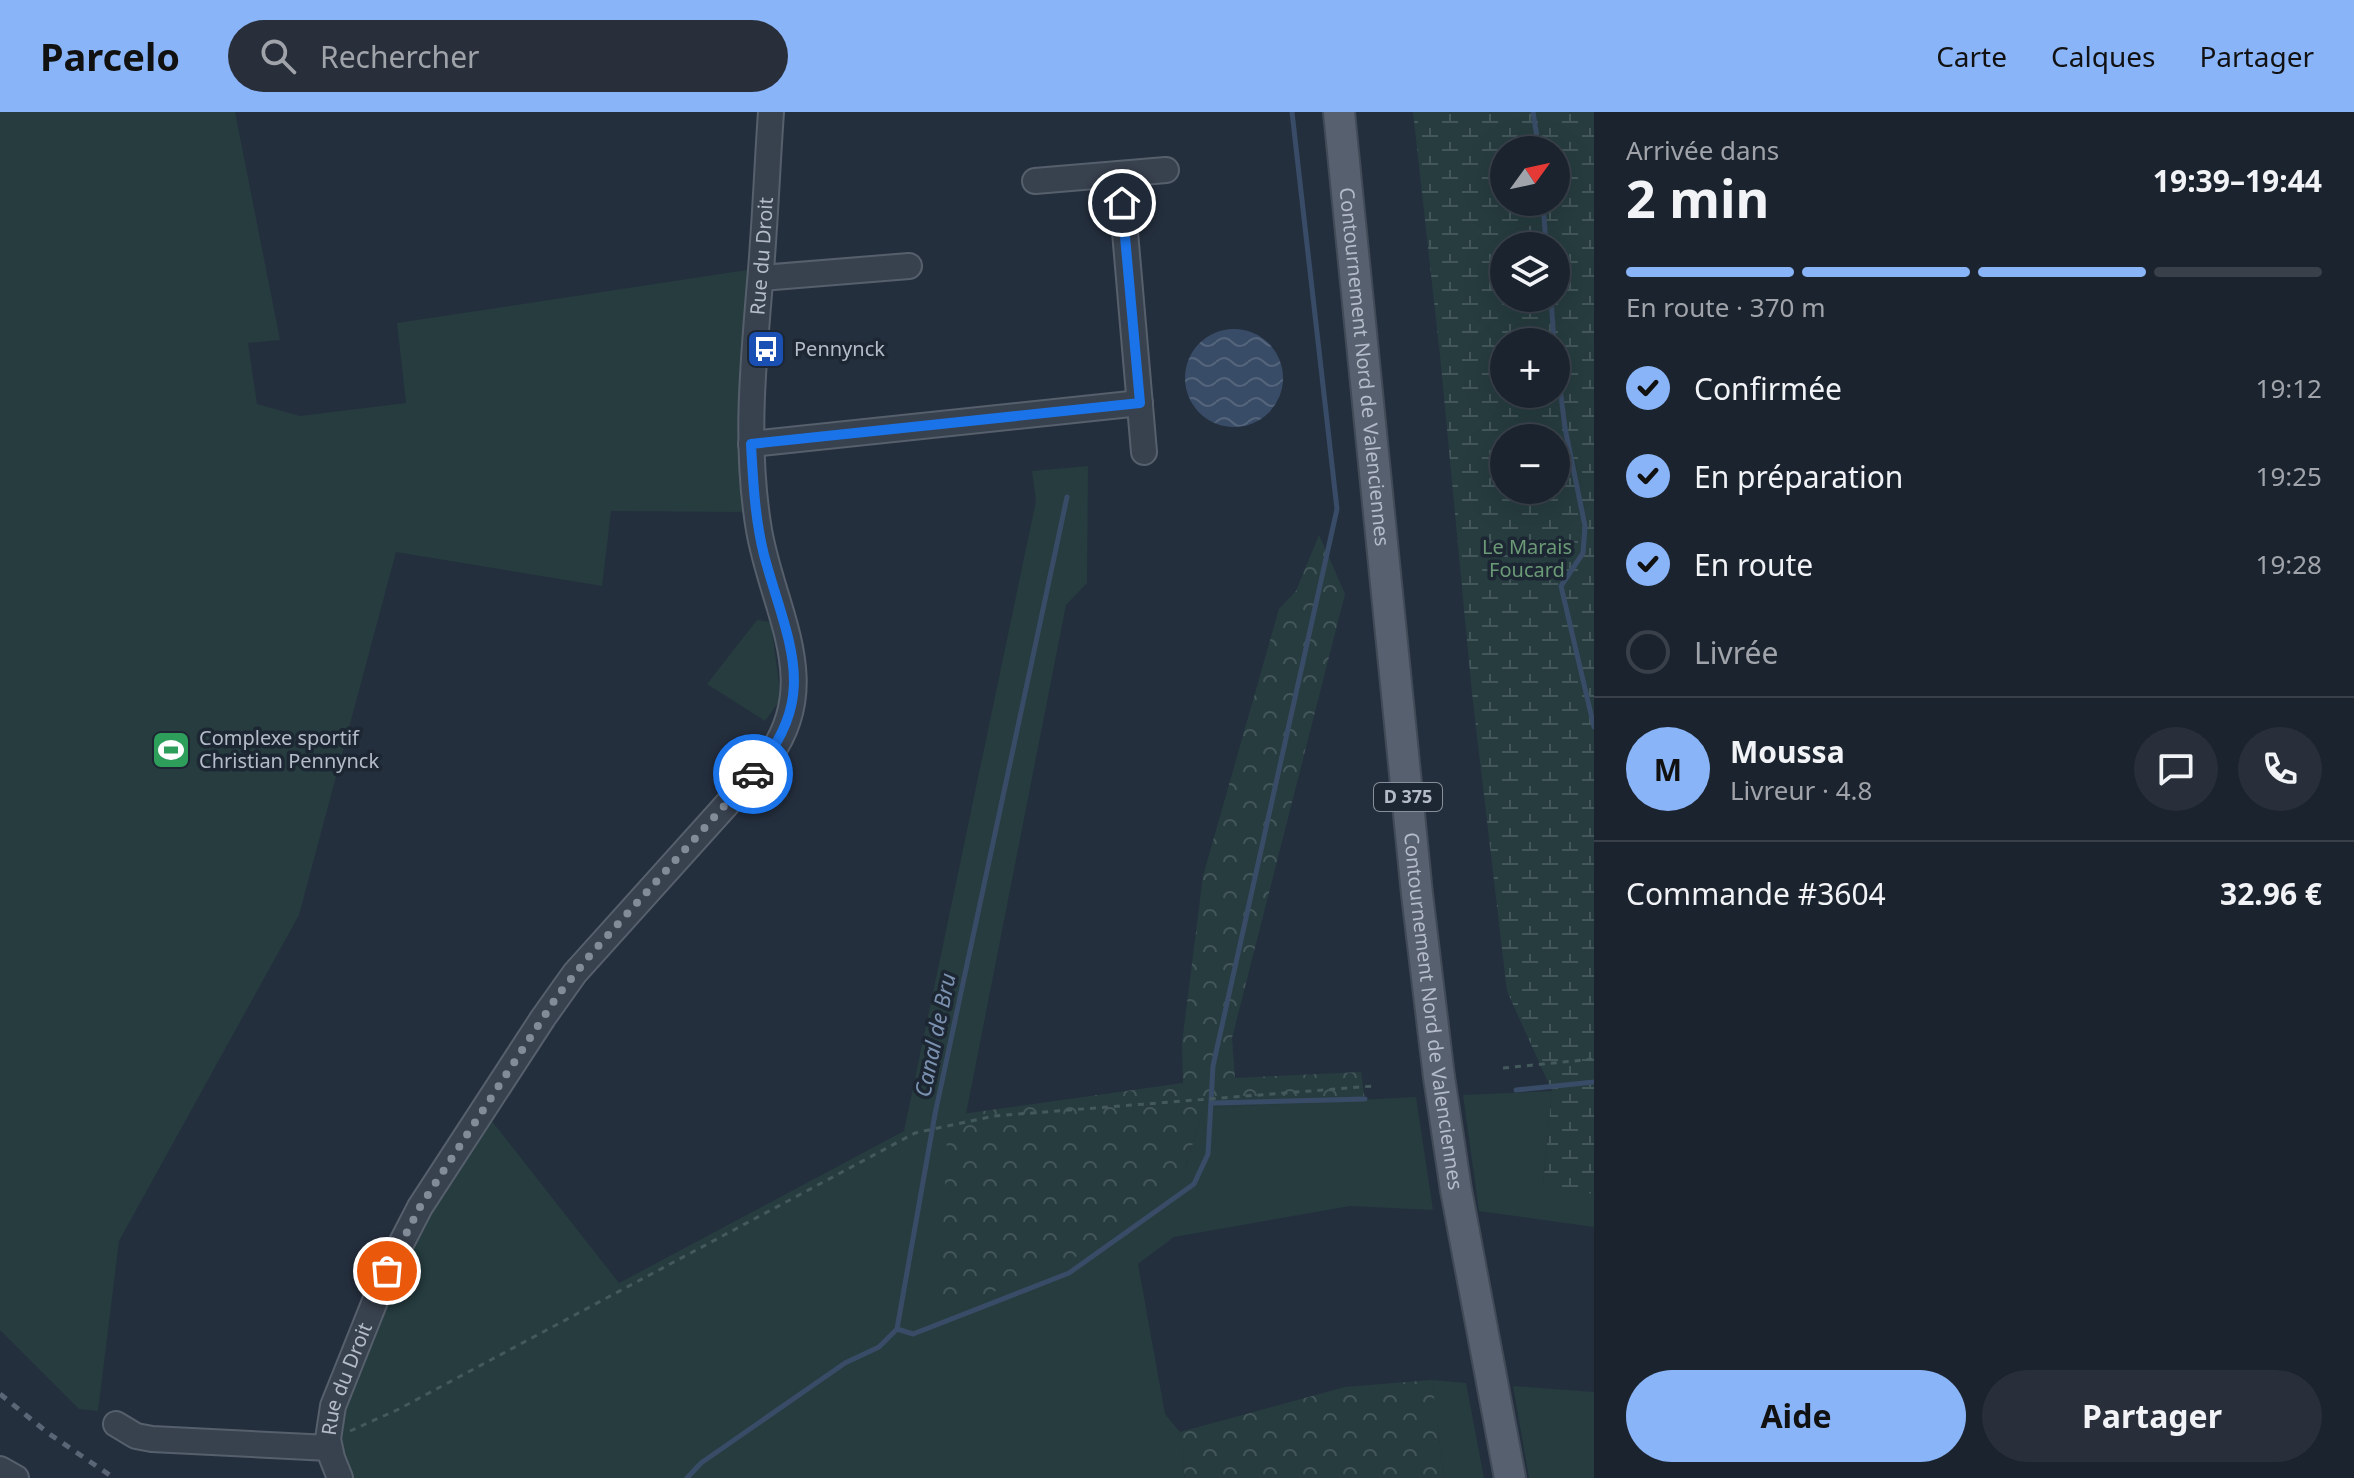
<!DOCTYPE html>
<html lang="fr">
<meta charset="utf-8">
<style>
body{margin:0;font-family:"Noto Sans",sans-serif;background:#282f3a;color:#f1f3f6;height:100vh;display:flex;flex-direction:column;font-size:30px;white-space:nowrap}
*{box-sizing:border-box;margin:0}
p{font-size:26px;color:#a0a4aa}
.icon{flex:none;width:44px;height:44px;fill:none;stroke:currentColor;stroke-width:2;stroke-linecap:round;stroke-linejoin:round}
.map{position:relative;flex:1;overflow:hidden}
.panel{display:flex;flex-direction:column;background:#1b232e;width:760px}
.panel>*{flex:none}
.needle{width:52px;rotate:57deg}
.buttons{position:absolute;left:1490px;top:24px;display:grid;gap:16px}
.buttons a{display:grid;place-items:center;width:80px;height:80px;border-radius:50%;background:#1b232e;box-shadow:0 8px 32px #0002,0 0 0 2px #39404a;font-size:40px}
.pin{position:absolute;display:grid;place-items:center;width:68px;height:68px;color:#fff;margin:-34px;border:4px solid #fff;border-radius:50%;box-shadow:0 2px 8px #0007}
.courier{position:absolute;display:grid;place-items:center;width:80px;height:80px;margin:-40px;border:6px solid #1a73e8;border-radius:50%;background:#fff;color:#222;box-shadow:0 2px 10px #0007}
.head em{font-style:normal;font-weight:700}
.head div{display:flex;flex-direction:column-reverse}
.head{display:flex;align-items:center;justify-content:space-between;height:136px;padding:0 32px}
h1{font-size:52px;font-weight:700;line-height:60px}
.bar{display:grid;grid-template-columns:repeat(4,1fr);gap:12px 8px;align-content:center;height:96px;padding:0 32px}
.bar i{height:10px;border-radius:6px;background:#39404a}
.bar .active{background:#8ab4f8}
.bar p{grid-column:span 4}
.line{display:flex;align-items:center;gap:20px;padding:0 32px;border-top:2px solid #39404a}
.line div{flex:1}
.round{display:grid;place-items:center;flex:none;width:84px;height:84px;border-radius:42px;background:#282f3a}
ol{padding:0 32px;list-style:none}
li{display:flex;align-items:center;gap:24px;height:88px}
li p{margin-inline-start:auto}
li .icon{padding:8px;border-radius:50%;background:#8ab4f8;color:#111;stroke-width:4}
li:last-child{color:#a0a4aa}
li i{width:44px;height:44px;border:4px solid #39404a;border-radius:50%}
.primary-button{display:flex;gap:16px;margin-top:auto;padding:16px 32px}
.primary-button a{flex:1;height:92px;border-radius:48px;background:#8ab4f8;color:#111;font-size:32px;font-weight:700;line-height:92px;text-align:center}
.primary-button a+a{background:#282f3a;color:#f1f3f6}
header{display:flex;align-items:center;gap:48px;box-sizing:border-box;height:112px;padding:0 40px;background:#8ab4f8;color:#111}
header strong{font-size:38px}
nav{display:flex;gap:44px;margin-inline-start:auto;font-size:28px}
.search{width:560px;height:72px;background:#282f3a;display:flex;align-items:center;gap:20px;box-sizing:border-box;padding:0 28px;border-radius:44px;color:#a0a4aa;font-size:30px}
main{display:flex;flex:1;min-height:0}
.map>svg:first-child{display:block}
</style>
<header>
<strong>Parcelo</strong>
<div class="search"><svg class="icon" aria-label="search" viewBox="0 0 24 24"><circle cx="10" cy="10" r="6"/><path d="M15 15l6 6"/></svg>Rechercher</div>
<nav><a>Carte</a><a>Calques</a><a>Partager</a></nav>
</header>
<main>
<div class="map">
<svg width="1594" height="1366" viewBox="0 0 1594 1366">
<defs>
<pattern id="forest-crowns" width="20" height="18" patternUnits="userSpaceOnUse" patternTransform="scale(2)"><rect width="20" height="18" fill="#263c3f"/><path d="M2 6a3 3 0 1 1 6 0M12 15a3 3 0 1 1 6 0" fill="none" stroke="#435659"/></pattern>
<pattern id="wetland-marsh" width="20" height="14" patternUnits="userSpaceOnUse" patternTransform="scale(2)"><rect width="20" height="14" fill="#263c3f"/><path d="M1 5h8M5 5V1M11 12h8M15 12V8" fill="none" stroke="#435659"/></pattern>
<pattern id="water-waves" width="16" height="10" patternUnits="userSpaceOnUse" patternTransform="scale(2)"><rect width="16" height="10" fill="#394c67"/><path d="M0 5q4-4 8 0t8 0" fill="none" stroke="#53647b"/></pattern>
</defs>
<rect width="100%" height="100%" fill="#242f3e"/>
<path fill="#263c3f" d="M0,0H235L280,228L248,231L257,292L300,304L406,291L397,211L747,158L745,400L611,399L602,474L396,440L299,803L119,1129L98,1299L79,1297L0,1218Z
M1088,354L1087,471L1066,493L966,1002L948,1005L1184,1060L1204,996L1416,985L1433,1098L1350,1094L1174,1125L1138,1152L1165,1302L1180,1320L1185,1366H351L337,1317L395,1159L488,1004L619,1171L904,1019L1036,389L1032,359Z
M757,508L771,510L781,587L765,609L707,572Z
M1552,979L1543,1073L1594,1082V1115L1479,1099L1463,983Z
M1432,1268L1466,1271L1484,1366H1444Z
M1513,1274L1594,1280V1366H1529Z"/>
<path fill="url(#forest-crowns)" d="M1319,423L1345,482L1232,926L1235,966L1361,960L1365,988L1204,996L1184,1060L1127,1123L956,1196L940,1186L948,1004L1183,971L1182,931L1203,764L1279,497L1296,479Z
M1432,1268L1444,1366H1185L1180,1320L1345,1275Z"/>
<path fill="url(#wetland-marsh)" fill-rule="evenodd" d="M1413,0H1594V1082L1543,1074L1552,979L1507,879L1472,581L1440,243ZM1504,38H1556V90H1504ZM1504,134H1556V186H1504ZM1504,230H1556V282H1504ZM1504,326H1556V378H1504Z"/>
<path fill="url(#water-waves)" d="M1185 266a49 49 0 1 1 98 0a49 49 0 1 1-98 0Z"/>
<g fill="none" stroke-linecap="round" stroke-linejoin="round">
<path stroke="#394c67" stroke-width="5" d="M1533,0L1539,38
M1543,90L1546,134
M1551,186L1554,230
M1556,243L1565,316L1585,414L1583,441L1561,474L1594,615
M1516,978L1594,970
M1211,991L1365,987
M897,1217L913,1222L1069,1161L1194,1072L1208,1042L1213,954L1337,397L1292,0
M687,1366L701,1351L845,1251L879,1235L897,1217L935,1002L1067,385"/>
<g stroke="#565f6c" stroke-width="28">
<g id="minor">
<path d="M1120,62L1144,340"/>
<path d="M1035,69L1166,58"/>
<path d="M761,166L909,154"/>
<path d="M751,332L1140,291"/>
<path d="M116,1312L136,1324L152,1327L329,1336"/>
<path d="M0,1357L16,1366"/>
<path id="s1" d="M340,1366L332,1346L328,1327L333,1294L387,1159L420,1095L543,906L575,861L765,650C826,573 773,500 759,418C745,335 753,253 760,170C765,113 767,57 771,0"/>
</g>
</g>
<g stroke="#414a57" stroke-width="34">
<g id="major">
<path id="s2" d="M1339,0L1417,782L1439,965L1456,1078L1510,1366"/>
</g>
</g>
<path stroke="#44595c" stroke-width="3" stroke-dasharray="6 6" stroke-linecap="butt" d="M1503,956L1594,947
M350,1319L399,1297L915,1021L994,1004L1373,974"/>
<use href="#minor" stroke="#38414e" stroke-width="24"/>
<use href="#major" stroke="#56606e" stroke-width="30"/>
<path stroke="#5a6575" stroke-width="5" stroke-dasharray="8 8" stroke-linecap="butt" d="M0,1282L48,1321L114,1366"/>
</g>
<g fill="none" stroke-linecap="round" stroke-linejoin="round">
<path stroke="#828b98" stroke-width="8" stroke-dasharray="0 14.4" d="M387,1159L420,1095L558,883L591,842L753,662"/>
<path stroke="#1a73e8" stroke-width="10" d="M753,662C823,585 787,529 764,443C755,407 753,369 751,332L1140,291L1122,91"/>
</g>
<defs>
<g id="bus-square" transform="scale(2)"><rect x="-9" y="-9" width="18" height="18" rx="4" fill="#1a4fb4" stroke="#1d2633"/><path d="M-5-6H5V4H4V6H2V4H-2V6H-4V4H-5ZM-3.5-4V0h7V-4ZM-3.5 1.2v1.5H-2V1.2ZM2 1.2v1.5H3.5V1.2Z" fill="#fff"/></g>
<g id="stadium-square" transform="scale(2)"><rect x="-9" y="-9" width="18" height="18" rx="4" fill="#2e9e5b" stroke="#1d2633"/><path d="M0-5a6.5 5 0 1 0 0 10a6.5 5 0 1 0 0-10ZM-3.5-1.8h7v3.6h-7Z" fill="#fff"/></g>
</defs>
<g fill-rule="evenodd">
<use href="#bus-square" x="766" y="237"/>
<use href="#stadium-square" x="171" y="638"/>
</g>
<g text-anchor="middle" stroke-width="7" stroke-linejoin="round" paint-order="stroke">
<rect fill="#1d2633" stroke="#878f9c" stroke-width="2" x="1374" y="671" width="68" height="28" rx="6"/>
<g font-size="18" font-weight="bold" fill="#b4bcc9">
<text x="1408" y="691">D 375</text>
</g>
<g font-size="20" fill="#b4bcc9" stroke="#1d2633">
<text dy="7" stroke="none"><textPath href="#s1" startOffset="1374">Rue du Droit</textPath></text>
<text dy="7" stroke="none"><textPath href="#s2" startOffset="256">Contournement Nord de Valenciennes</textPath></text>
<text dy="7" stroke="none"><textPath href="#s2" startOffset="904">Contournement Nord de Valenciennes</textPath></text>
<text dy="7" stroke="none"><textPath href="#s1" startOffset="104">Rue du Droit</textPath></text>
</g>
<g font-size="20" fill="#b4bcc9" stroke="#1d2633" text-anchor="start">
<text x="794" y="244">Pennynck</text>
<text x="199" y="633">Complexe sportif<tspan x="199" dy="23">Christian Pennynck</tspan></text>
</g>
<g font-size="20" fill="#6b9a76" stroke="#1d2633">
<text x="1527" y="442">Le Marais<tspan x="1527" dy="23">Foucard</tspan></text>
</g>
<g font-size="22" font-style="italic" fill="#7c92b1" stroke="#1d2633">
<text transform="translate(935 923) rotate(-78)" y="8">Canal de Bru</text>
</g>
</g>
</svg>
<div class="buttons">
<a><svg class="needle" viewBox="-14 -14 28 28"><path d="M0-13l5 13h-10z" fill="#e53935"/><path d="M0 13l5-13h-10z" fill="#a0a4aa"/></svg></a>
<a><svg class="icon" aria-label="layers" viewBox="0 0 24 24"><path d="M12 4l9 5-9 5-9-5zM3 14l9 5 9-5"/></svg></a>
<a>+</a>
<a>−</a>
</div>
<div class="pin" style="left:387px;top:1159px;background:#ea580c"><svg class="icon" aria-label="bag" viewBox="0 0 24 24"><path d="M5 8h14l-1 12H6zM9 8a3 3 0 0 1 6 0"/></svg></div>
<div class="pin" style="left:1122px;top:91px;background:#1f2937"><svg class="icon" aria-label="home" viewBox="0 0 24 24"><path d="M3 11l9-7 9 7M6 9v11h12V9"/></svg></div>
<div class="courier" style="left:753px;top:662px"><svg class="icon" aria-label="car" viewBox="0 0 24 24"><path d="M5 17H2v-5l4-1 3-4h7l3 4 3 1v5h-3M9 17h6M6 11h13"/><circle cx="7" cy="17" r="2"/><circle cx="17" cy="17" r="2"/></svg></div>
</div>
<section class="panel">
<div class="head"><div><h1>2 min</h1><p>Arrivée dans</p></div><em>19:39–19:44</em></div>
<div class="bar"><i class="active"></i><i class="active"></i><i class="active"></i><i></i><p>En route · 370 m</p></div>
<ol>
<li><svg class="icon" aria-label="check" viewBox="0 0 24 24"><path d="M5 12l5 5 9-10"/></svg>Confirmée<p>19:12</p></li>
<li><svg class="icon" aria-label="check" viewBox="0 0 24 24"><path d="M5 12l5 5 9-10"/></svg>En préparation<p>19:25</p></li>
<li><svg class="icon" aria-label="check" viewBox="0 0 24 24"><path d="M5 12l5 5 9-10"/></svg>En route<p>19:28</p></li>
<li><i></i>Livrée</li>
</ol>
<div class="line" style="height:144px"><b class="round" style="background:#8ab4f8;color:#111">M</b><div><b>Moussa</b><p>Livreur · 4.8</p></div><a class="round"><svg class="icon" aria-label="chat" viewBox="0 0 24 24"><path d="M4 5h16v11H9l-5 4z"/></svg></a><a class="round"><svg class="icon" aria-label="phone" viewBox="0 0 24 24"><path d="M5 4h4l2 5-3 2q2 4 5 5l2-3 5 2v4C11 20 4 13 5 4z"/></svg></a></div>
<div class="line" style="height:104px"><div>Commande #3604</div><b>32.96 €</b></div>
<div class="primary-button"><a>Aide</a><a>Partager</a></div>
</section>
</main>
